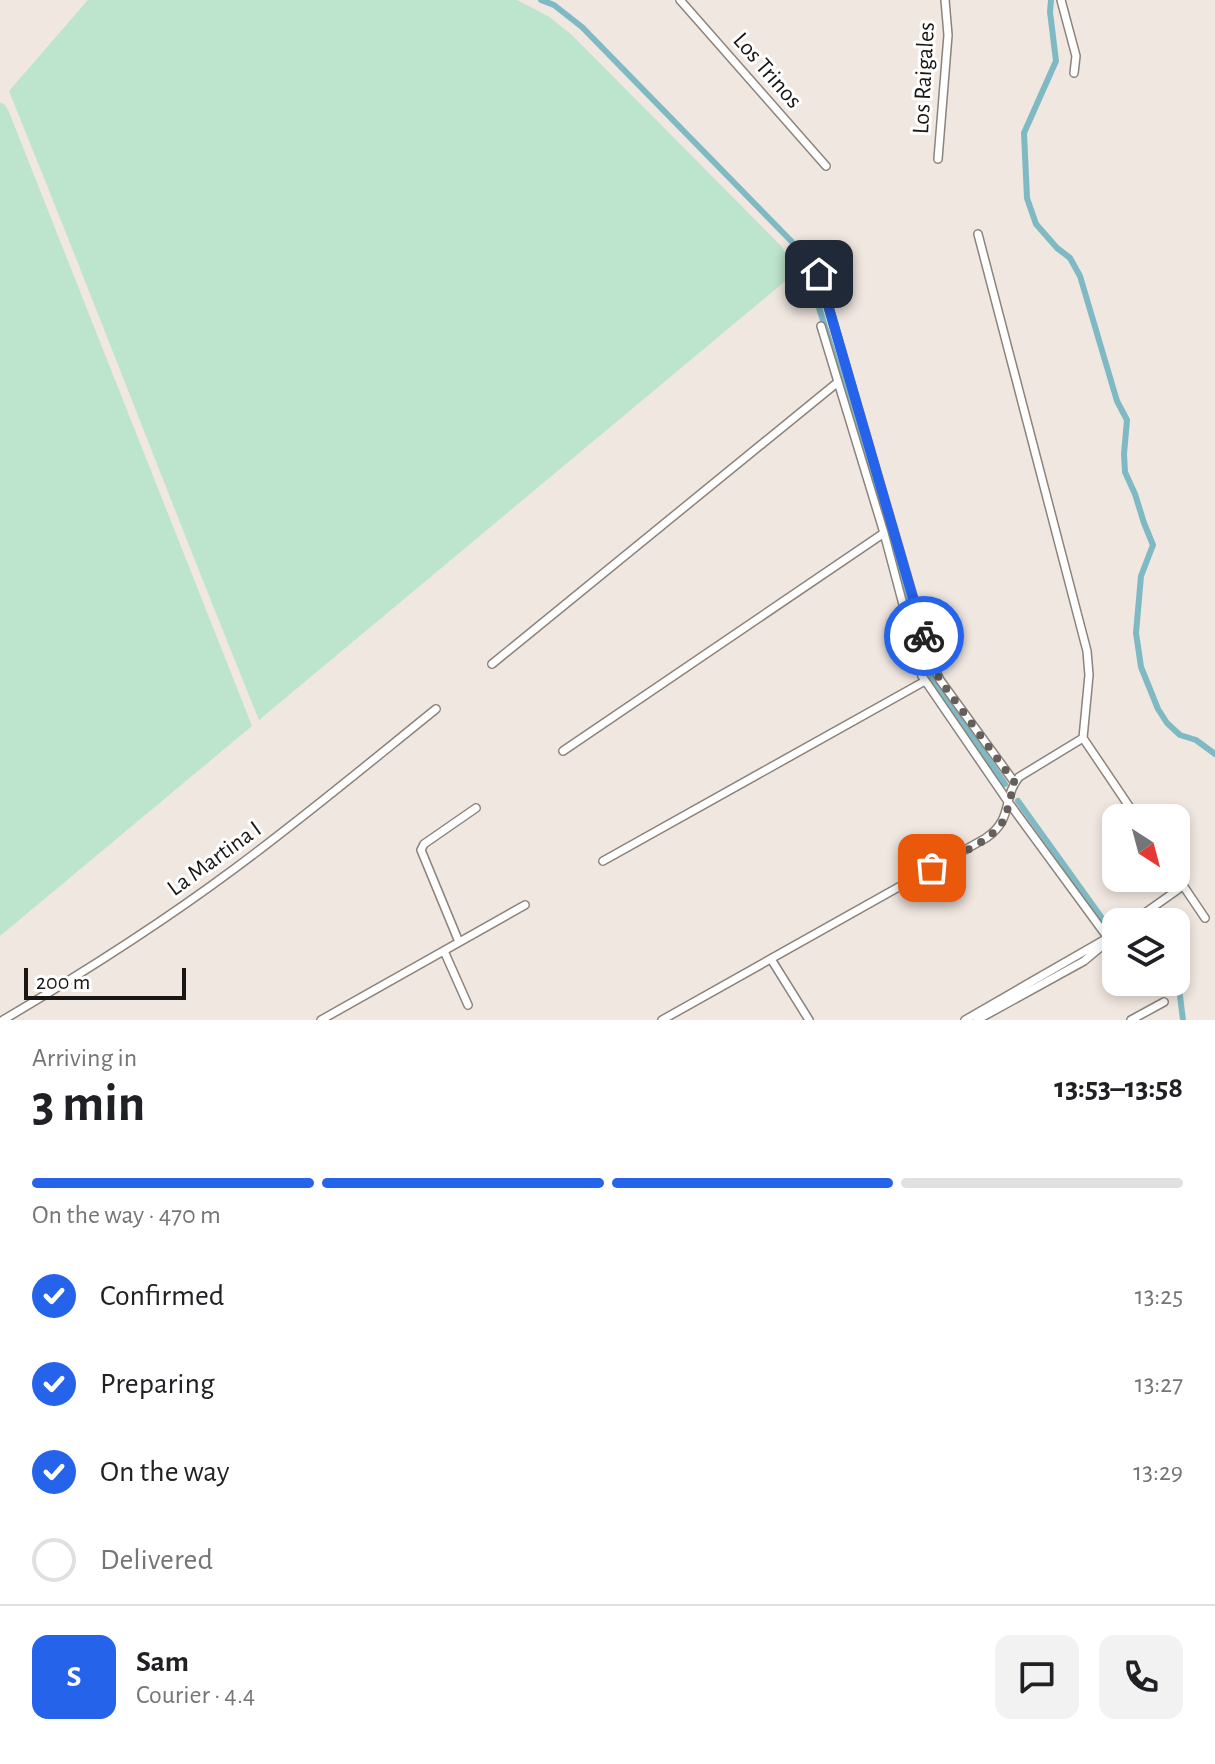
<!DOCTYPE html>
<meta charset="utf-8">
<style>
body{margin:0;font-family:"Alegreya Sans",sans-serif;background:#f2f2f2;color:#202124;height:100vh;display:flex;flex-direction:column;font-size:30px;white-space:nowrap}
*{box-sizing:border-box;margin:0}
p{font-size:26px;color:#757577}
.icon{flex:none;width:44px;height:44px;fill:none;stroke:currentColor;stroke-width:2;stroke-linecap:round;stroke-linejoin:round}
.map{position:relative;height:1020px;overflow:hidden}
.sheet{display:flex;flex-direction:column;background:#fff;flex:1}
.sheet>*{flex:none}
.needle{width:52px;rotate:144deg}
.fabs{position:absolute;left:1102px;top:804px;display:grid;gap:16px}
.fabs a{display:grid;place-items:center;width:88px;height:88px;border-radius:16px;background:#fff;box-shadow:0 4px 12px #0003;font-size:40px}
.scale{position:absolute;left:24px;bottom:20px;width:162px;box-sizing:border-box;padding-left:8px;border:4px solid #191613;border-top:0;font-size:22px;line-height:28px;white-space:nowrap;color:#191613;-webkit-text-stroke:6px #fff;paint-order:stroke}
.pin{position:absolute;display:grid;place-items:center;width:68px;height:68px;color:#fff;margin:-34px;border-radius:16px;box-shadow:0 4px 12px #0006}
.courier{position:absolute;display:grid;place-items:center;width:80px;height:80px;margin:-40px;border:6px solid #2563eb;border-radius:50%;background:#fff;color:#222;box-shadow:0 2px 10px #0007}
.headline em{font-style:normal;font-weight:700}
.headline div{display:flex;flex-direction:column-reverse}
.headline{display:flex;align-items:center;justify-content:space-between;height:136px;padding:0 32px}
h1{font-size:52px;font-weight:700;line-height:60px}
.bar{display:grid;grid-template-columns:repeat(4,1fr);gap:12px 8px;align-content:center;height:96px;padding:0 32px}
.bar i{height:10px;border-radius:6px;background:#e0e0e0}
.bar .selected{background:#2563eb}
.bar p{grid-column:span 4}
.line{display:flex;align-items:center;gap:20px;padding:0 32px;border-top:2px solid #e0e0e0}
.line div{flex:1}
.round{display:grid;place-items:center;flex:none;width:84px;height:84px;border-radius:16px;background:#f2f2f2}
ol{padding:0 32px;list-style:none}
li{display:flex;align-items:center;gap:24px;height:88px}
li p{margin-inline-start:auto}
li .icon{padding:8px;border-radius:50%;background:#2563eb;color:#fff;stroke-width:4}
li:last-child{color:#757577}
li i{width:44px;height:44px;border:4px solid #e0e0e0;border-radius:50%}
.map>svg:first-child{display:block}
</style>
<div class="map">
<svg width="1215" height="1020" viewBox="0 0 1215 1020">
<rect width="100%" height="100%" fill="#f0e7e0"/>
<path fill="#bde4cc" d="M88,0H517L548,16L572,35L781,246C788,256 793,265 789,278L259,720C174,511 94,300 9,91Z
M0,102L5,105L9,112L252,726L0,936Z"/>
<g fill="none" stroke-linecap="round" stroke-linejoin="round">
<path stroke="#7fbac4" stroke-width="6" d="M541,0L554,5L582,27L797,247L803,257L875,485L924,658L933,680L1005,784
M1051,0L1050,12L1056,61L1024,133L1027,198L1036,224L1057,248L1070,258L1080,276L1117,401L1127,420L1124,454L1125,472L1135,494L1144,523L1153,545L1141,576L1136,633L1141,667L1158,709L1167,723L1180,735L1196,740L1215,754
M1018,801L1112,932
M1150,982L1176,984L1180,996L1183,1020"/>
<g stroke="#8b837c" stroke-width="10">
<path id="minor" d="M680,0L826,166
M1061,0L1076,56L1074,73
M938,159L948,35L945,0
M978,234L1087,651L1089,675L1083,738L1137,818
M819,274L933,665L940,680L1015,783
M821,326L884,533L922,676L1009,803L1108,938
M492,664L838,382
M563,751L884,533
M603,861L925,681
M1176,875L1205,918
M1132,922L1183,886
M459,942L421,850L424,844L476,808
M444,951L468,1005
M771,959L809,1020
M3,1020C83,973 160,924 234,869C303,818 369,763 436,709
M321,1020L525,905
M662,1020L986,838C1014,819 1002,798 1019,777L1083,738
M965,1020L1116,933
M977,1020L1084,961L1102,946
M1131,1020L1164,1002"/>
</g>
<use href="#minor" stroke="#fff" stroke-width="7"/>
</g>
<g fill="none" stroke-linecap="round" stroke-linejoin="round">
<path stroke="#645f5b" stroke-width="8" stroke-dasharray="0 14.4" d="M924,636L933,665L940,680L1015,783C1010,795 1009,809 1003,821C991,842 954,856 932,868"/>
<path stroke="#2563eb" stroke-width="10" d="M819,274L924,636"/>
</g>
<g text-anchor="middle" stroke-width="6" stroke-linejoin="round" paint-order="stroke">
<g font-size="24" fill="#191613" stroke="#fff">
<text transform="translate(768 70) rotate(49)" y="8">Los Trinos</text>
<text transform="translate(923 78) rotate(-87)" y="8">Los Raigales</text>
<text transform="translate(214 858) rotate(-36)" y="8">La Martina I</text>
</g>
</g>
</svg>
<div class="fabs">
<a><svg class="needle" viewBox="-14 -14 28 28"><path d="M0-13l5 13h-10z" fill="#e53935"/><path d="M0 13l5-13h-10z" fill="#757577"/></svg></a>
<a><svg class="icon" aria-label="layers" viewBox="0 0 24 24"><path d="M12 4l9 5-9 5-9-5zM3 14l9 5 9-5"/></svg></a>
</div>
<div class="scale">200 m</div>
<div class="pin" style="left:932px;top:868px;background:#ea580c"><svg class="icon" aria-label="bag" viewBox="0 0 24 24"><path d="M5 8h14l-1 12H6zM9 8a3 3 0 0 1 6 0"/></svg></div>
<div class="pin" style="left:819px;top:274px;background:#1f2937"><svg class="icon" aria-label="home" viewBox="0 0 24 24"><path d="M3 11l9-7 9 7M6 9v11h12V9"/></svg></div>
<div class="courier" style="left:924px;top:636px"><svg class="icon" aria-label="bike" viewBox="0 0 24 24"><circle cx="6" cy="16" r="4"/><circle cx="18" cy="16" r="4"/><path d="M6 16l4-8h5l3 8M10 8l3 8H6M13 5h3"/></svg></div>
</div>
<section class="sheet">
<div class="headline"><div><h1>3 min</h1><p>Arriving in</p></div><em>13:53–13:58</em></div>
<div class="bar"><i class="selected"></i><i class="selected"></i><i class="selected"></i><i></i><p>On the way · 470 m</p></div>
<ol>
<li><svg class="icon" aria-label="check" viewBox="0 0 24 24"><path d="M5 12l5 5 9-10"/></svg>Confirmed<p>13:25</p></li>
<li><svg class="icon" aria-label="check" viewBox="0 0 24 24"><path d="M5 12l5 5 9-10"/></svg>Preparing<p>13:27</p></li>
<li><svg class="icon" aria-label="check" viewBox="0 0 24 24"><path d="M5 12l5 5 9-10"/></svg>On the way<p>13:29</p></li>
<li><i></i>Delivered</li>
</ol>
<div class="line" style="height:144px"><b class="round" style="background:#2563eb;color:#fff">S</b><div><b>Sam</b><p>Courier · 4.4</p></div><a class="round"><svg class="icon" aria-label="chat" viewBox="0 0 24 24"><path d="M4 5h16v11H9l-5 4z"/></svg></a><a class="round"><svg class="icon" aria-label="phone" viewBox="0 0 24 24"><path d="M5 4h4l2 5-3 2q2 4 5 5l2-3 5 2v4C11 20 4 13 5 4z"/></svg></a></div>
</section>
